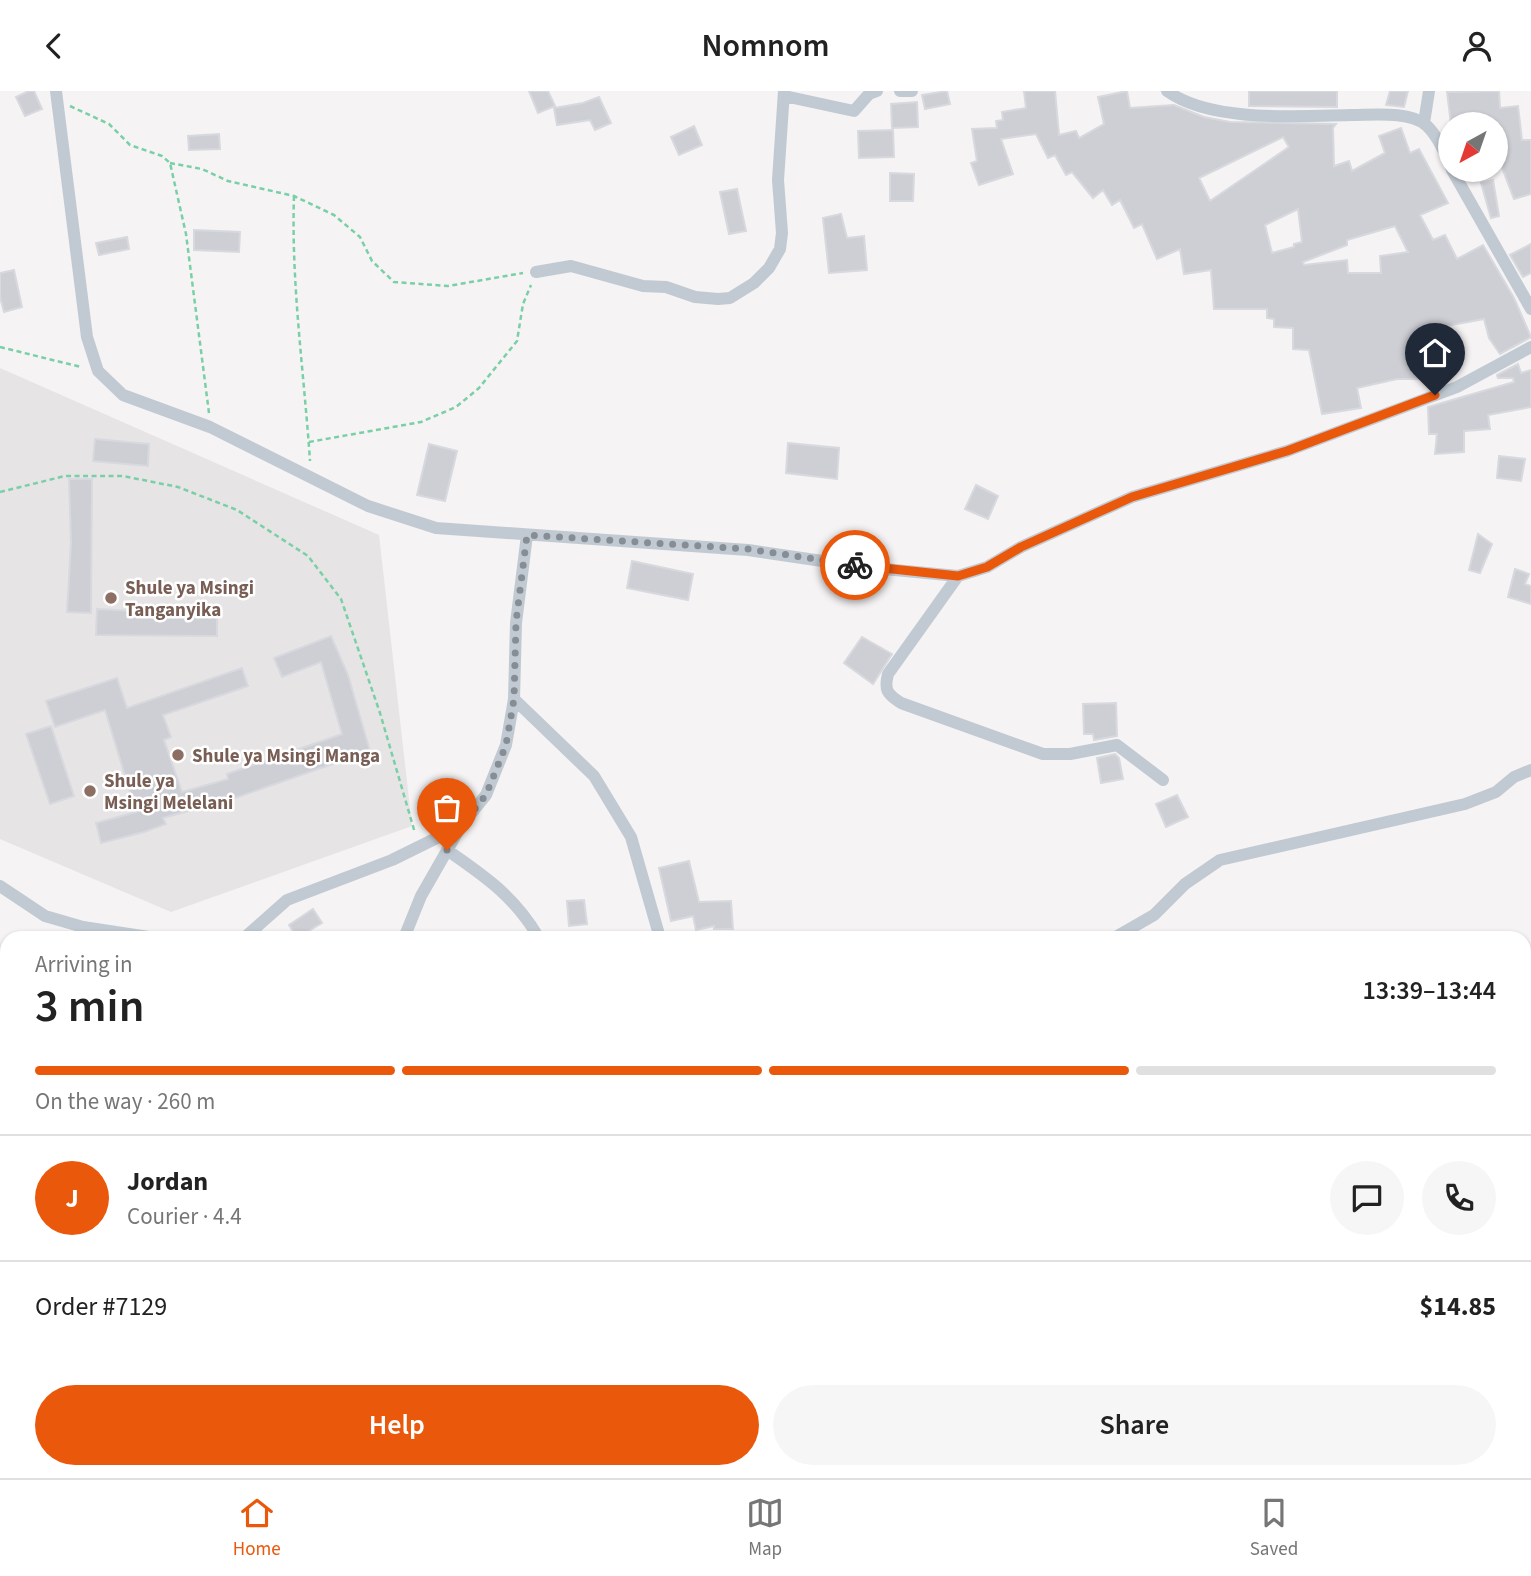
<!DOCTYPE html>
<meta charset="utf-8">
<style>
body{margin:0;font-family:"Source Sans 3",sans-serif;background:#f6f6f6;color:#222;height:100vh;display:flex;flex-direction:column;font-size:26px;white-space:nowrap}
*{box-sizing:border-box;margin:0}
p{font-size:23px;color:#767676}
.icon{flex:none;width:38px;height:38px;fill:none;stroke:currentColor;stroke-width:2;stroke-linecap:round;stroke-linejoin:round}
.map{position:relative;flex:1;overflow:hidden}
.drawer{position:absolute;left:0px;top:840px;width:1531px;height:548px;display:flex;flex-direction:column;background:#fff;border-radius:21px 21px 0 0;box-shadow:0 2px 5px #0004}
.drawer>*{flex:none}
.needle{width:46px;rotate:220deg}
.buttons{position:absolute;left:1438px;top:21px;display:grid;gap:14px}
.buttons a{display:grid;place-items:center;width:70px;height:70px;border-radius:50%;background:#fff;box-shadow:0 2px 5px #0004;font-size:35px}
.pin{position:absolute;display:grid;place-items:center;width:60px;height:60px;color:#fff;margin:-72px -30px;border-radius:50% 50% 50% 0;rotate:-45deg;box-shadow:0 0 7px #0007}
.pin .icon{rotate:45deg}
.courier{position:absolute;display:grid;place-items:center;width:70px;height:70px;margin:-35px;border:5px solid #ea580c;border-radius:50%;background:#fff;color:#222;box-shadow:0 2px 9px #0007}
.overview em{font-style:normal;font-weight:600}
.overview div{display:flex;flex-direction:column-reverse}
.overview{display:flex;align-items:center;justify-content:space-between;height:119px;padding:0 35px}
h1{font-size:46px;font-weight:600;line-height:52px}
.bar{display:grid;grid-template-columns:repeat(4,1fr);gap:10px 7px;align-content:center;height:84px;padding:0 35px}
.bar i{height:9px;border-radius:5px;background:#e0e0e0}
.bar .on{background:#ea580c}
.bar p{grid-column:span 4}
.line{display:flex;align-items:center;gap:18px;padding:0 35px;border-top:2px solid #e0e0e0}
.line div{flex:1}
.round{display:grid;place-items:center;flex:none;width:74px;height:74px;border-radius:37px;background:#f6f6f6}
.button{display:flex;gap:14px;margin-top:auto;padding:14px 35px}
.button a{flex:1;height:80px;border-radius:42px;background:#ea580c;color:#fff;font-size:28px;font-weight:600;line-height:80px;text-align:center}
.button a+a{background:#f6f6f6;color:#222}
header{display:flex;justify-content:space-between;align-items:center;height:91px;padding:0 35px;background:#fff;font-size:32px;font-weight:600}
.dock{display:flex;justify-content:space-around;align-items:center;height:98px;border-top:2px solid #e0e0e0;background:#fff;font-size:19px;color:#767676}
.dock a{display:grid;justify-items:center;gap:4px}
.dock .on{color:#ea580c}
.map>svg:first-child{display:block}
</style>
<header><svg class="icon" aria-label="back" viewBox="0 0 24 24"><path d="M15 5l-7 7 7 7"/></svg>Nomnom<svg class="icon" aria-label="person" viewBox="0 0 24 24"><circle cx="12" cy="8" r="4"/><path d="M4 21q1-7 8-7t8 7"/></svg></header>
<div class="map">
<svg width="1531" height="1387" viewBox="0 0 1531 1387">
<rect width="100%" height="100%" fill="#f5f3f3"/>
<path fill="#e6e4e5" d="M0,277L379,444L412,735L171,821L0,748Z"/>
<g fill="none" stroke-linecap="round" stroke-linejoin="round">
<path stroke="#90daee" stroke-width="4.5" d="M63,1387L69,1381"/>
</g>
<path fill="#cdcfd5" stroke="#d7d9de" stroke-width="2" fill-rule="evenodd" d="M29,0H34L42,18L25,25L16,6Z
M529,0H548L555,15L538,22Z
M947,0L950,13L925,18L922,4Z
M1024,0H1055L1059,44L1076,40L1079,47L1104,33L1098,6L1127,0L1130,17L1174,14L1204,26L1230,31L1336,33L1333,37L1334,75L1349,70L1352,80L1385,62L1379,45L1401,37L1410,62L1419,58L1448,112L1420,124L1433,149L1445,144L1457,168L1483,154L1514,207L1531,246L1500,263L1489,247L1484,228L1441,236L1450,274L1425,278V288H1397L1357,297L1361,317L1322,323L1309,259L1293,258V237L1274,236V228L1267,227V218H1214L1211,179L1184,183L1180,158L1157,168L1142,133L1134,137L1120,109L1112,114L1103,99L1093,107L1072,81L1066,84L1055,64L1048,67L1036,43L1001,48L1013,83L979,94L971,72L977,70L972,38L997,37L996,30L1003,29L1002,21L1026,17ZM1283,46L1289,56L1210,110L1199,87ZM1298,118L1302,151L1294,153V156L1272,162L1265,134ZM1395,135L1408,161L1380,165L1381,182H1348L1347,169L1304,174L1303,171L1347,154V149Z
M1249,0H1337V16L1249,15Z
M1390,0H1408L1404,16L1386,14Z
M1499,0L1500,17L1518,15L1522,49H1531V103L1514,108L1496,61V33H1451L1447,1Z
M599,6L611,32L595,39L590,29L557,34L554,17L583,12Z
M917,11L918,36L892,37L891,13Z
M694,35L702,54L679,64L671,46Z
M893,39L894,66L859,67L858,40Z
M219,43L220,58L189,59L188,45Z
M890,82L914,83L913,110H890Z
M1493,89L1499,125L1491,127L1481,92Z
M737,98L746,140L729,143L720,101Z
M841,123L847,147L864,145L867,179L829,182L823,127Z
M194,139L240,141L239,161L194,159Z
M127,146L129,158L99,164L96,152Z
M1531,153V182L1523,186L1510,164Z
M14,179L22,216L4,221L0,206V182Z
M1518,273L1521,282L1531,279V316L1488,324L1490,338L1464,340V361L1435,363L1437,343H1429L1428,316L1514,291L1513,287H1498L1497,284Z
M95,348L149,353L148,375L93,370Z
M788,352L839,357L837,388L786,382Z
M429,353L457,360L445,410L417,404Z
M1499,365L1525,368L1521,390L1497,387Z
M69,388H92L91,522L67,521L71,452Z
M976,394L998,405L988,428L965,418Z
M1478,443L1492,453L1480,482L1469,479Z
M632,470L693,483L688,509L627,497Z
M1515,478L1529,483L1525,493L1531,495V513L1508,506Z
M97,518L150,521V523H217V545L96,544Z
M331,545L348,584L370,660L235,707L163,727L166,733L144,741L101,752L96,732L136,721L105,619L55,636L46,610L117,587L127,617L242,577L248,595L163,624L171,646L164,649L182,701L228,688L227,683L342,643L321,571L282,586L274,567Z
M862,546L892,563L873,593L844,572Z
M1116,612L1117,645L1094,649L1093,643H1084L1083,613Z
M51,635L74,705L50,713L26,643Z
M1115,663L1119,667L1123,688L1101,692L1097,667Z
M1177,704L1188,726L1166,736L1156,713Z
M689,770L699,811L731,810L733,838H714V835L696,839L693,825L671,830L659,777Z
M584,809L587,833L569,835L567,810Z
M313,818L322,832L297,847L289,834Z"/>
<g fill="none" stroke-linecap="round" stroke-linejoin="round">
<path stroke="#7ad0a6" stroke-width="2.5" stroke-dasharray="5 3.5" stroke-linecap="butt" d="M70,15L109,33L130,54L162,65L170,72L186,143L209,322
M170,72L202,78L228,90L294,105L334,124L360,146L372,170L394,191L448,195L523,182
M294,105C291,193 304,281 310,370
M0,256L81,276
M309,351L421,331L456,316L479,297L517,250L523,213L531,194
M0,401L65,385H123L178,396L237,419L308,465L341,508L380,622L415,742
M0,983L7,984
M0,1199L7,1195"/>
<path stroke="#c1cad2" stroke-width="12" d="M56,0L87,246L98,280L123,304L210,336L368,415L436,437L748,459L863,476L958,485L987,476L1021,456L1132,406L1287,360L1457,296L1531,256
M900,0H912
M1167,0C1211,32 1299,25 1352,24C1373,24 1409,20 1426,34C1438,45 1444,61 1451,76
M784,5L854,20L869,3L877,0
M1424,32L1429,0
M1452,79L1531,218
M536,181L571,175L643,195L666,196L695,206L718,208L730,207L754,192L769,177L780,158L782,142L778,89L784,0
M958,485L888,583C884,599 887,603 901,612L1043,663H1070L1117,654L1163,689
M514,608L594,685L631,746L660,847
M447,759C486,786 514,805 539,847
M0,795L45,825L83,836L155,847
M244,847L287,809L392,769L461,735L486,704L506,654L514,608L516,532L527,444
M404,847L421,805L461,735
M1114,847L1154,824L1185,793L1220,769L1465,713L1496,701L1514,686L1531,679
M0,1118L7,1113
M1524,1250L1531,1251
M0,1272L7,1273
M0,1331L7,1328
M181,1381L182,1387
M354,1381L361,1387
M676,1381L685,1387
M125,1387L131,1381
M714,1387L718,1381
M889,1387L894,1381"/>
</g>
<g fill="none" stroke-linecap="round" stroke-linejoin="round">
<path stroke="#868d94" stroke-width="7" stroke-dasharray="0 12.6" d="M447,759L461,735L486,704L506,654L514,608L516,531L527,444L748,458L855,474"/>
<path stroke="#ea580c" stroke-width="9" d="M855,474L958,485L987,476L1021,456L1132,406L1287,360L1435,304"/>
</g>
<g fill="#8d6e63" stroke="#fff" stroke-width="2.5">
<circle cx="111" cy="507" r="7"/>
<circle cx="178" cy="664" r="7"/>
<circle cx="90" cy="700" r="7"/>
</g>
<g text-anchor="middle" stroke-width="5" stroke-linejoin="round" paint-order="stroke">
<g font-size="19" font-weight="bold" fill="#785e54" stroke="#fff" text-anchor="start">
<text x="125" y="503">Shule ya Msingi<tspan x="125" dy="22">Tanganyika</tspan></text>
<text x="192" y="671">Shule ya Msingi Manga</text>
<text x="104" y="696">Shule ya<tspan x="104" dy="22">Msingi Melelani</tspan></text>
</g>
</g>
</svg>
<div class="buttons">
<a><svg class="needle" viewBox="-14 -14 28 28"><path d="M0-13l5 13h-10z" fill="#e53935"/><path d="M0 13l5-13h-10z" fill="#767676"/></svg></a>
</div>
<div class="pin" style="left:447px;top:759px;background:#ea580c"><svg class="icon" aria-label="bag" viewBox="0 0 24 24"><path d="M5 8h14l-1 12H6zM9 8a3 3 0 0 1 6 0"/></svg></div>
<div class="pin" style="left:1435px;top:304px;background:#1f2937"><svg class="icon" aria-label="home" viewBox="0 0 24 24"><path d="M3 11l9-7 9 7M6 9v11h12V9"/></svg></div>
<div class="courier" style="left:855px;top:474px"><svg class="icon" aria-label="bike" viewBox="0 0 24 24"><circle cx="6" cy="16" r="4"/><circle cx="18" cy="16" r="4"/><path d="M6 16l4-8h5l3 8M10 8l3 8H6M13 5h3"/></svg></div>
<section class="drawer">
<div class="overview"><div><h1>3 min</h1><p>Arriving in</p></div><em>13:39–13:44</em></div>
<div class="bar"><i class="on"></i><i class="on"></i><i class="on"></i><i></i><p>On the way · 260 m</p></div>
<div class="line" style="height:126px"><b class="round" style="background:#ea580c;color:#fff">J</b><div><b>Jordan</b><p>Courier · 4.4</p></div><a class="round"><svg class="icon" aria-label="chat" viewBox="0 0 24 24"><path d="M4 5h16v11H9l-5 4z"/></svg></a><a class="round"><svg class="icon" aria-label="phone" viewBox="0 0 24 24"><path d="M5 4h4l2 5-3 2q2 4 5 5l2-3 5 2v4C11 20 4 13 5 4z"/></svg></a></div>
<div class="line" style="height:91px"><div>Order #7129</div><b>$14.85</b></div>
<div class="button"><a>Help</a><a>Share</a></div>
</section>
</div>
<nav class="dock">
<a class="on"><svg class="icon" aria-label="home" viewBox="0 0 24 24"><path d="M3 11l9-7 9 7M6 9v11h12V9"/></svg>Home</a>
<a><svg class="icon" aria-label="map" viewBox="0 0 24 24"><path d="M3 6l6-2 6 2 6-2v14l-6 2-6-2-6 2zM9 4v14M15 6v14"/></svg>Map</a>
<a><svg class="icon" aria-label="saved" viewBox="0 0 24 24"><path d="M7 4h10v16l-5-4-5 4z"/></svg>Saved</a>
</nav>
